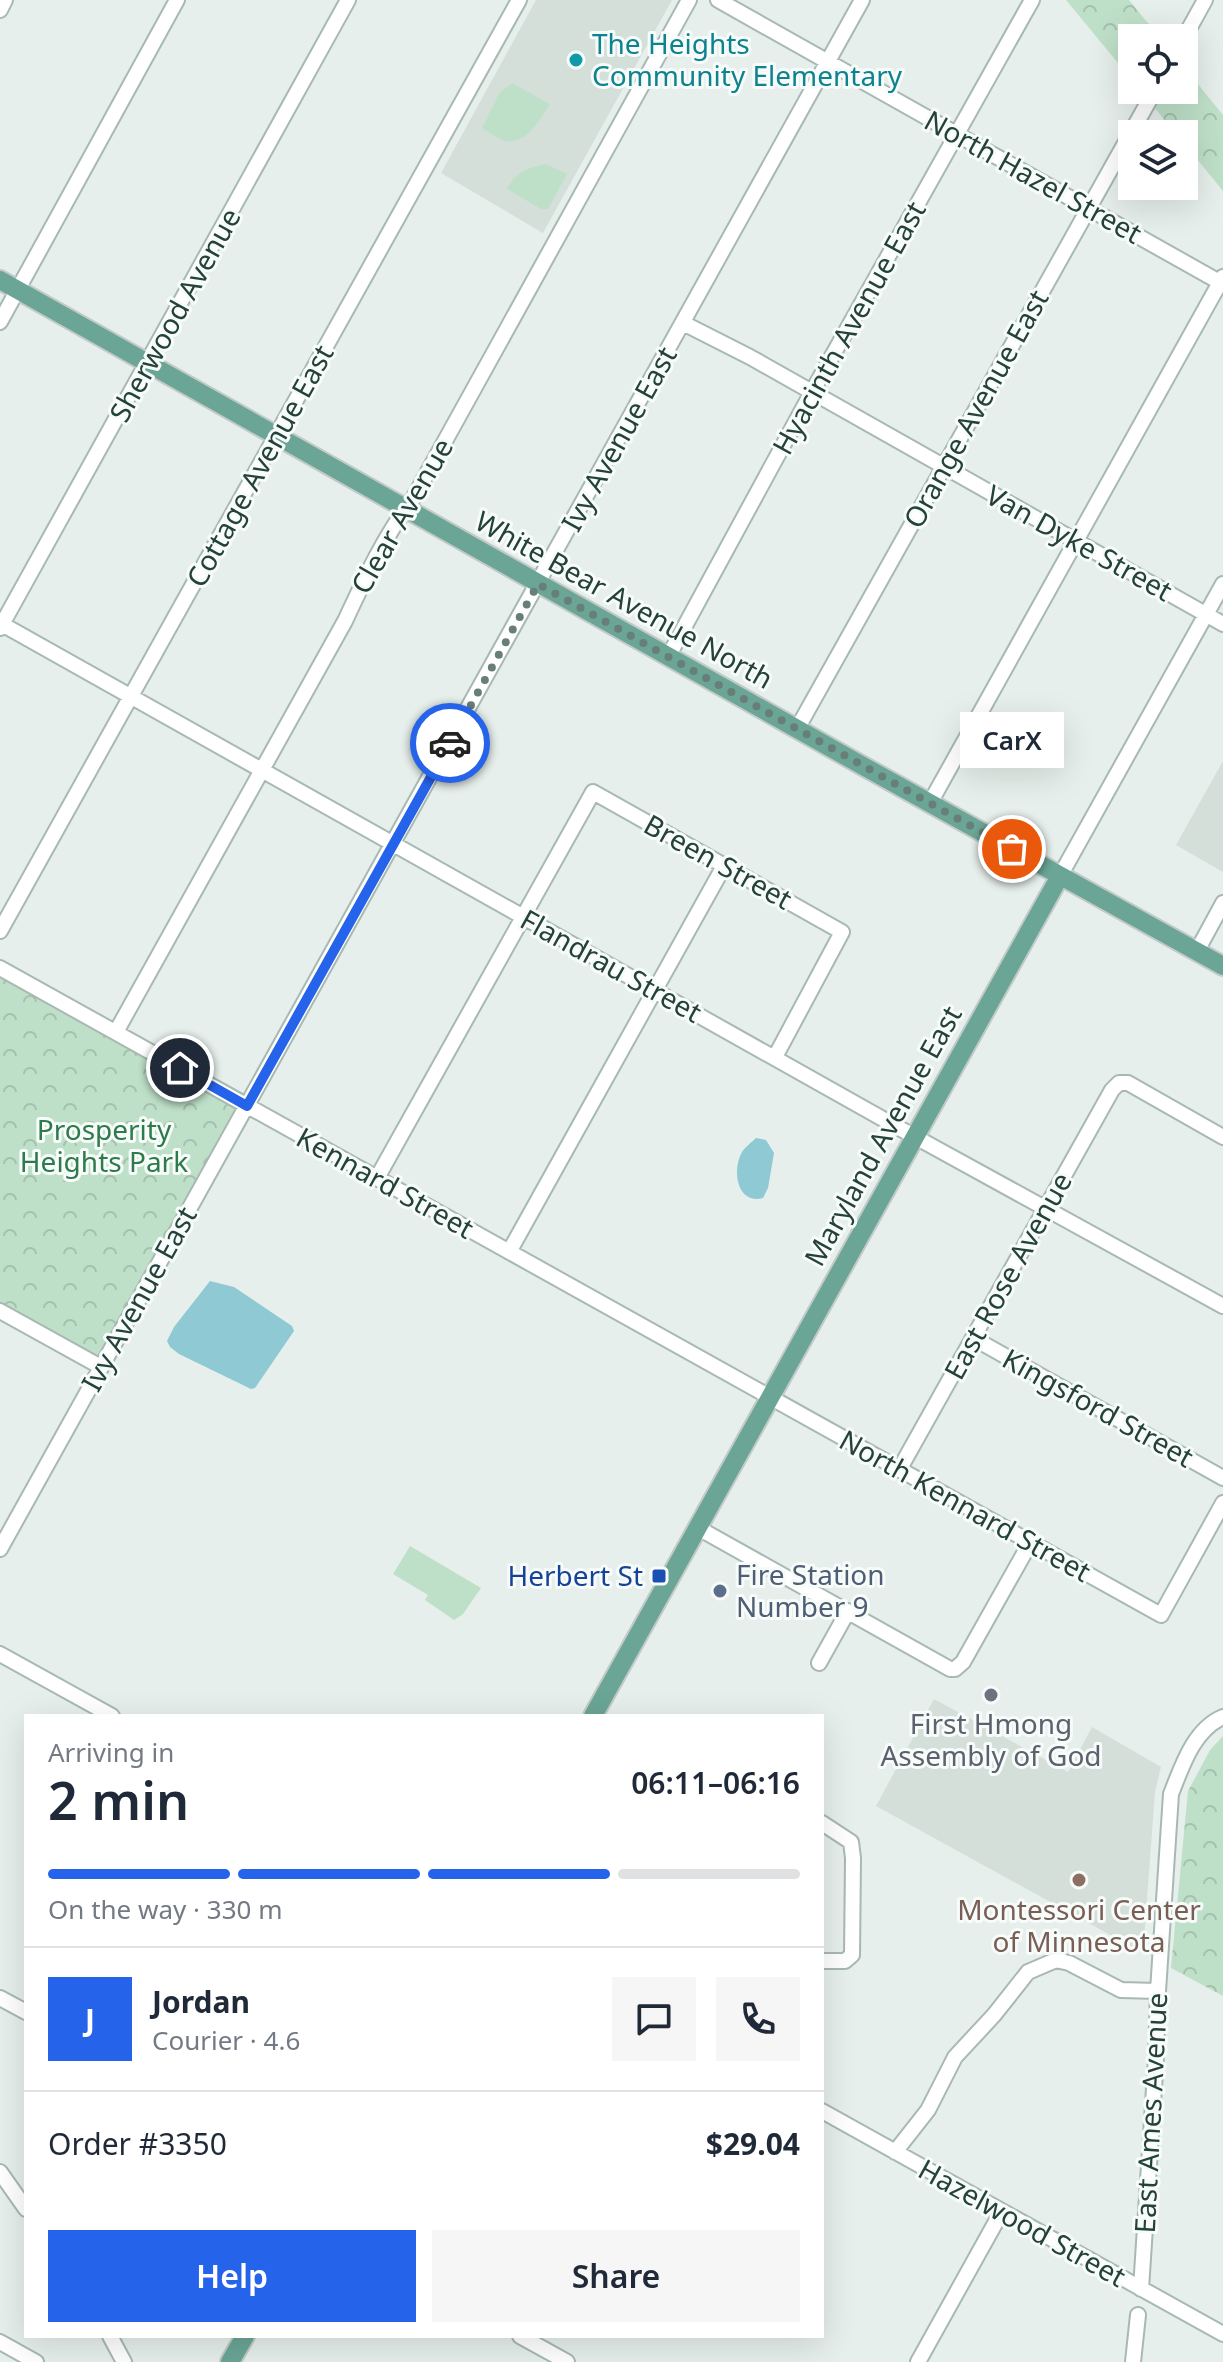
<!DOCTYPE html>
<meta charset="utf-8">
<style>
body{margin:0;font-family:"Noto Sans",sans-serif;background:#f6f6f7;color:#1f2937;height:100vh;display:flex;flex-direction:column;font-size:30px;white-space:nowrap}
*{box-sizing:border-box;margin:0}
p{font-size:26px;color:#747a83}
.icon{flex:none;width:44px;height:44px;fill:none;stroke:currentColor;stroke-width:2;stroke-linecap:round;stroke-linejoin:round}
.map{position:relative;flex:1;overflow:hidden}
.drawer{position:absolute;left:24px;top:1714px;width:800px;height:624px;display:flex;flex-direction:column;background:#fff;border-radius:0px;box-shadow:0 8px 32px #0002}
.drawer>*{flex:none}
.controls{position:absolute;left:1118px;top:24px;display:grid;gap:16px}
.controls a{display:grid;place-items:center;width:80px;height:80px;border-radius:0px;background:#fff;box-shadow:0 8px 32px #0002;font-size:40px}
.pin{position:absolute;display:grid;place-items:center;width:68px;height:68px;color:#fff;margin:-34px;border:4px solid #fff;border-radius:50%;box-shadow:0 2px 8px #0007}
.courier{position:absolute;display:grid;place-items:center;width:80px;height:80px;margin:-40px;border:6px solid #2563eb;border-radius:50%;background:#fff;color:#222;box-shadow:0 2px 10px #0007}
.bubble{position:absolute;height:56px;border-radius:0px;background:#fff;box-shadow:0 8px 32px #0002;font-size:26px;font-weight:600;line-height:56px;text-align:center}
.overview em{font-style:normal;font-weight:600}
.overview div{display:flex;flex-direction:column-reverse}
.overview{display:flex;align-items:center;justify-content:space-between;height:136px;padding:0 24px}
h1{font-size:52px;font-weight:600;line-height:60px}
.bar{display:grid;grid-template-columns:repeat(4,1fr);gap:12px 8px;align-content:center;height:96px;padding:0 24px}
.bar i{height:10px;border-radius:6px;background:#e0e1e3}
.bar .current{background:#2563eb}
.bar p{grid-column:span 4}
.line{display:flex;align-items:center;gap:20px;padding:0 24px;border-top:2px solid #e0e1e3}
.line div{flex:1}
.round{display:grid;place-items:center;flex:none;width:84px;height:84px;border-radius:0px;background:#f6f6f7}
.cta{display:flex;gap:16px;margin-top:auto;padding:16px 24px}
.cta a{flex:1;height:92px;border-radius:0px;background:#2563eb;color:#fff;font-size:32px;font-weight:600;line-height:92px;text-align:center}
.cta a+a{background:#f6f6f7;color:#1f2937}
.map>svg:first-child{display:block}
</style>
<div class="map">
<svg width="1223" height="2362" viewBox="0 0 1223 2362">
<defs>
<pattern id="park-crowns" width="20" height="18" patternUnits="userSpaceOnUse" patternTransform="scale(2)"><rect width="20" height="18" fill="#bfe0c8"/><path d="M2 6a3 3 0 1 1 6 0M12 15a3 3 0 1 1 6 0" fill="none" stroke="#a4c1ad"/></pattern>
</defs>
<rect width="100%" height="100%" fill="#e6efeb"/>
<path fill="#d4dfda" d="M536,0H672L543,233L441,173Z
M1223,761V872L1176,845Z
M934,1699L1068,1772L1092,1727L1161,1767L1155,1792L1143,1953L876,1806Z"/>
<path fill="#bfe0c8" d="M512,83L550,104C540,119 528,144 506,141C498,140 489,132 482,128L500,92Z
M546,164L567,174L548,209H541L507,189C517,171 527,168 546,164Z
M410,1546L481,1588L463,1614L454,1620L425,1600L428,1595L393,1574Z"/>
<path fill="url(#park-crowns)" d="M1066,0H1129L1160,38H1132V80Z
M1184,67L1223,115V191L1184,143V134H1176L1140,90H1184Z
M0,968L247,1106L101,1367L0,1311Z
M1223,1736V1996L1171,1968L1188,1791L1210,1750Z"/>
<path fill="#8ec9d4" d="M756,1138L766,1140L774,1153L768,1188L763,1198C736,1205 732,1169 742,1152C745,1147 752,1142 756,1138Z
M210,1281L234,1287L292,1326L294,1331L255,1388L251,1389L179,1354L170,1347L167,1341L174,1327Z"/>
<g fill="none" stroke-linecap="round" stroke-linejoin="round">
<g stroke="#a8b8b2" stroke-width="18">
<path id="minor" d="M718,0L1223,284
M0,10L5,0
M1184,38L1205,0
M0,322L177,0
M683,323L750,357L1223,624
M0,623L899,1128L1223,1306
M0,628L348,0
M668,657L812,392L1032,0
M797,729L1155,90
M930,803L1223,277
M1060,876L1223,584
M0,931L519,0
M1197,951L1223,903
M0,968L1161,1615L1223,1503
M116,1032L345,621C365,578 385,535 414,497L689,0
M377,1178L593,792L842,932L775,1057
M509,1252L724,866
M0,1311L101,1367
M973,1338L1223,1478
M899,1470L1112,1090L1119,1083H1128L1223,1137
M698,1528L950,1669H955L963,1662L1030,1543
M0,1549L862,0
M0,1654L112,1716
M819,1663L848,1611
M822,1823L851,1842L853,1858L852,1955L845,1961H822
M0,1998L26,2012
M822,2111L1223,2334
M895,2152L928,2110L955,2057L994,2015L1028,1972L1056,1960L1069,1963L1121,1990L1158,1991
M0,2172L26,2209
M1141,2289L1156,2057L1158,1991L1171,1794C1182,1766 1194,1729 1223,1717
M110,2336L124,2362
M520,2336L567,2362
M0,2342L36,2362
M918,2362L1002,2211
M1133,2362L1138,2315"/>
</g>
<g stroke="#c2cac8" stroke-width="22">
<path id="major" d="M0,280L863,766L1223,966
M593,1716L1060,876
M230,2362L245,2336"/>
</g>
<use href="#minor" stroke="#fff" stroke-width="14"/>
<use href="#major" stroke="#6aa596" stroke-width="18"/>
</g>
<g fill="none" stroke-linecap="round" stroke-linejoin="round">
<path stroke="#687f78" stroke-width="8" stroke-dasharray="0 14.4" d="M450,743L538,584L1012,849"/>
<path stroke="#2563eb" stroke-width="10" d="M180,1068L247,1106L450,743"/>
</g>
<circle fill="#0f9aa8" stroke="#f7fbf9" stroke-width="3" cx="576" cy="60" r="8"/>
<rect fill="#1a4fb4" stroke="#f7fbf9" stroke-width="3" x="651" y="1568" width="16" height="16" rx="4"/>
<circle fill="#5c6f8a" stroke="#f7fbf9" stroke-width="3" cx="720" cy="1591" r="8"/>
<circle fill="#6b7280" stroke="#f7fbf9" stroke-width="3" cx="991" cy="1695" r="8"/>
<circle fill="#8d6e63" stroke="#f7fbf9" stroke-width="3" cx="1079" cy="1880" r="8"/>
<g text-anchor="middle" stroke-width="6" stroke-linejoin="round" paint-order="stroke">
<g font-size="28" fill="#0d838f" stroke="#f7fbf9" text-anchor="start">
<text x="592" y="54">The Heights<tspan x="592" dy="32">Community Elementary</tspan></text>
</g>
<g font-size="28" fill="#24423a" stroke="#f7fbf9">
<text transform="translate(1033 177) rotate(29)" y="10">North Hazel Street</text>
<text transform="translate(175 315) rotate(-61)" y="10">Sherwood Avenue</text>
<text transform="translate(849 328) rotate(-61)" y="10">Hyacinth Avenue East</text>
<text transform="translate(976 409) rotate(-61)" y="10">Orange Avenue East</text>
<text transform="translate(619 439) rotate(-61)" y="10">Ivy Avenue East</text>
<text transform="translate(260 466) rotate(-61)" y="10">Cottage Avenue East</text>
<text transform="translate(402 516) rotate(-60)" y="10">Clear Avenue</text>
<text transform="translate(1079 543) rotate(29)" y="10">Van Dyke Street</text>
<text transform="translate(624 600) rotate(29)" y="10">White Bear Avenue North</text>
<text transform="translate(718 862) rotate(29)" y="10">Breen Street</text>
<text transform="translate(611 966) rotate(29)" y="10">Flandrau Street</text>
<text transform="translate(883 1136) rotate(-61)" y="10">Maryland Avenue East</text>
<text transform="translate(385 1183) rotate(29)" y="10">Kennard Street</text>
<text transform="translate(1008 1276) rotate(-61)" y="10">East Rose Avenue</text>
<text transform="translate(139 1299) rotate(-61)" y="10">Ivy Avenue East</text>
<text transform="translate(1098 1408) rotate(29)" y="10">Kingsford Street</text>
<text transform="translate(965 1506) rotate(29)" y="10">North Kennard Street</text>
<text transform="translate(1151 2113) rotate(-87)" y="10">East Ames Avenue</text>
<text transform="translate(1022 2223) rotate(29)" y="10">Hazelwood Street</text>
</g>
<g font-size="28" fill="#2d7a4b" stroke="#f7fbf9">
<text x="104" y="1140">Prosperity<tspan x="104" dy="32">Heights Park</tspan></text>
</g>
<g font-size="28" fill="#4e5e75" stroke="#f7fbf9" text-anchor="start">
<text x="736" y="1585">Fire Station<tspan x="736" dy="32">Number 9</tspan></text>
</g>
<g font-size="28" fill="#164399" stroke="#f7fbf9" text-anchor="end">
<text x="643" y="1586">Herbert St</text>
</g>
<g font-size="28" fill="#5b616d" stroke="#f7fbf9">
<text x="991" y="1734">First Hmong<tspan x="991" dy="32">Assembly of God</tspan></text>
</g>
<g font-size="28" fill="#785e54" stroke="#f7fbf9">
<text x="1079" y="1920">Montessori Center<tspan x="1079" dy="32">of Minnesota</tspan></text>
</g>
</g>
</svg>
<div class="controls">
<a><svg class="icon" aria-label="locate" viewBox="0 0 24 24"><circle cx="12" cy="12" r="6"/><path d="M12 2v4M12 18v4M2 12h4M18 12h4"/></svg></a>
<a><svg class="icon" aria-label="layers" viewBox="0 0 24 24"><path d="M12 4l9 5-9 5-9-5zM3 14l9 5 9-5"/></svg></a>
</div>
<div class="pin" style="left:1012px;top:849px;background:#ea580c"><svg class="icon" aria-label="bag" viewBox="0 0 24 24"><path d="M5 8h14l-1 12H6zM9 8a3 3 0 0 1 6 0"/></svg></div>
<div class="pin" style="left:180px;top:1068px;background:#1f2937"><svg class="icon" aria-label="home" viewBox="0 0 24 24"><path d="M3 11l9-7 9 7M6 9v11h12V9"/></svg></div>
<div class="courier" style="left:450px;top:743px"><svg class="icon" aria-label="car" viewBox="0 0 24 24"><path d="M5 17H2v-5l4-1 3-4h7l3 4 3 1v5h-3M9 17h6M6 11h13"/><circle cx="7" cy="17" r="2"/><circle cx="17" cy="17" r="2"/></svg></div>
<div class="bubble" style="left:960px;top:712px;width:104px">CarX</div>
<section class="drawer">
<div class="overview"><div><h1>2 min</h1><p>Arriving in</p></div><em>06:11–06:16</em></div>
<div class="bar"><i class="current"></i><i class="current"></i><i class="current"></i><i></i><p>On the way · 330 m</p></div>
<div class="line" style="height:144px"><b class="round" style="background:#2563eb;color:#fff">J</b><div><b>Jordan</b><p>Courier · 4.6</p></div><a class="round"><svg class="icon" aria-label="chat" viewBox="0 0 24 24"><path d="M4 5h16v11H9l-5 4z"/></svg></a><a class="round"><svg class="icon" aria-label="phone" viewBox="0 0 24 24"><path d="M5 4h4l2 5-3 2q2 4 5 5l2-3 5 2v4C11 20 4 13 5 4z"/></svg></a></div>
<div class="line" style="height:104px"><div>Order #3350</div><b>$29.04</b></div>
<div class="cta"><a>Help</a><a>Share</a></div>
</section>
</div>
